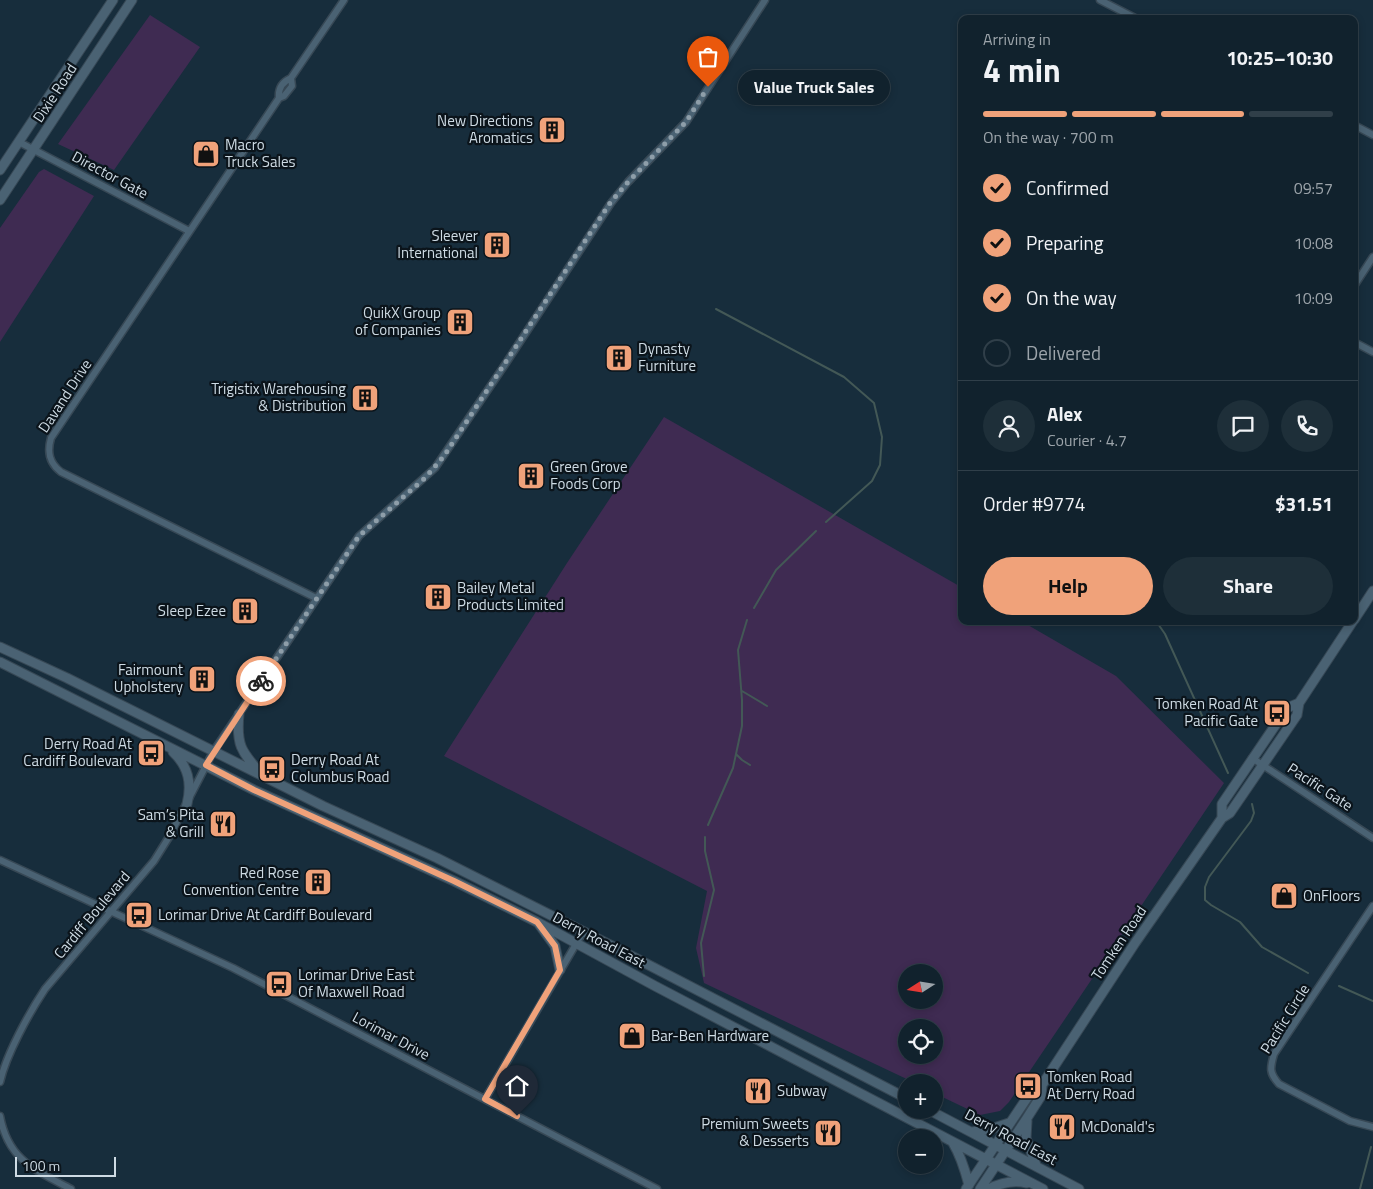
<!DOCTYPE html>
<meta charset="utf-8">
<style>
body{margin:0;font-family:"Titillium Web",sans-serif;background:#1e2f39;color:#f1f3f6;height:100vh;display:flex;flex-direction:column;font-size:19px;white-space:nowrap}
*{box-sizing:border-box;margin:0}
p{font-size:16px;color:#9ca4aa}
.icon{flex:none;width:28px;height:28px;fill:none;stroke:currentColor;stroke-width:2;stroke-linecap:round;stroke-linejoin:round}
.map{position:relative;flex:1;overflow:hidden}
.drawer{position:absolute;left:958px;top:15px;width:400px;height:610px;display:flex;flex-direction:column;background:#11222d;border-radius:10px;box-shadow:0 2px 8px #0003,0 0 0 1px #303f49}
.drawer>*{flex:none}
.needle{width:32px;rotate:258deg}
.tools{position:absolute;left:898px;top:964px;display:grid;gap:10px}
.tools a{display:grid;place-items:center;width:45px;height:45px;border-radius:50%;background:#11222d;box-shadow:0 2px 8px #0003,0 0 0 1px #303f49;font-size:25px}
.scale{position:absolute;left:15px;bottom:12px;width:101px;box-sizing:border-box;padding-left:5px;border:2px solid #cedbe4;border-top:0;font-size:14px;line-height:18px;white-space:nowrap;color:#cedbe4;-webkit-text-stroke:4px #0b141b;paint-order:stroke}
.pin{position:absolute;display:grid;place-items:center;width:42px;height:42px;color:#fff;margin:-51px -21px;border-radius:50% 50% 50% 0;rotate:-45deg;box-shadow:0 0 5px #0007}
.pin .icon{rotate:45deg}
.courier{position:absolute;display:grid;place-items:center;width:50px;height:50px;margin:-25px;border:4px solid #f0a27a;border-radius:50%;background:#fff;color:#222;box-shadow:0 1px 6px #0007}
.bubble{position:absolute;height:35px;border-radius:18px;background:#11222d;box-shadow:0 2px 8px #0003,0 0 0 1px #303f49;font-size:16px;font-weight:700;line-height:35px;text-align:center}
.summary em{font-style:normal;font-weight:700}
.summary div{display:flex;flex-direction:column-reverse}
.summary{display:flex;align-items:center;justify-content:space-between;height:85px;padding:0 25px}
h1{font-size:32px;font-weight:700;line-height:38px}
.bar{display:grid;grid-template-columns:repeat(4,1fr);gap:8px 5px;align-content:center;height:60px;padding:0 25px}
.bar i{height:6px;border-radius:4px;background:#303f49}
.bar .selected{background:#f0a27a}
.bar p{grid-column:span 4}
.line{display:flex;align-items:center;gap:12px;padding:0 25px;border-top:1px solid #303f49}
.line div{flex:1}
.round{display:grid;place-items:center;flex:none;width:52px;height:52px;border-radius:26px;background:#1e2f39}
ol{padding:0 25px;list-style:none}
li{display:flex;align-items:center;gap:15px;height:55px}
li p{margin-inline-start:auto}
li .icon{padding:5px;border-radius:50%;background:#f0a27a;color:#111;stroke-width:4}
li:last-child{color:#9ca4aa}
li i{width:28px;height:28px;border:2px solid #303f49;border-radius:50%}
.action{display:flex;gap:10px;margin-top:auto;padding:10px 25px}
.action a{flex:1;height:58px;border-radius:30px;background:#f0a27a;color:#111;font-size:20px;font-weight:700;line-height:58px;text-align:center}
.action a+a{background:#1e2f39;color:#f1f3f6}
.map>svg:first-child{display:block}
</style>
<div class="map">
<svg width="1373" height="1189" viewBox="0 0 1373 1189">
<rect width="100%" height="100%" fill="#172d3c"/>
<path fill="#3f2b52" fill-rule="evenodd" d="M150,15L200,47L114,170L58,144Z
M44,169L94,196L0,342V228L39,172Z
M664,417L961,587V621H1021L1116,676L1224,783L1009,1102L1000,1111L980,1115L934,1093V1082H913L704,983L696,948L707,891L444,756L567,563ZM906,972H934V1000H906ZM906,1028H934V1055H906Z"/>
<g fill="none" stroke-linecap="round" stroke-linejoin="round">
<path stroke="#435856" stroke-width="2" d="M716,309L844,377L874,403L882,437L880,465L872,481L826,522
M754,608L776,570L816,531
M1156,621L1165,634L1228,773
M742,691L767,706
M736,754L742,760L750,765
M1252,804L1254,813L1251,821L1209,877L1205,887V900L1211,905L1240,922L1262,947L1308,973
M708,825L733,768L742,726V700L738,650L747,620
M704,976L701,943L714,890L705,851V837
M1339,986L1373,1001
M1360,1189L1371,1147"/>
<g stroke="#374855" stroke-width="9">
<path id="minor" d="M1100,0L1137,19
M279,98L284,96L292,86L291,78
M1354,125L1373,135
M19,142L189,231
M1354,286L1373,257
M1354,342L1373,352
M316,598L61,472C49,463 47,452 51,438L279,98C278,88 282,82 291,78L344,0
M1252,758L1373,838
M0,860L233,968L657,1189
M1373,906L1274,1054C1270,1068 1269,1073 1279,1084L1350,1121L1373,1127
M0,1082C6,1055 29,1013 45,989L154,861L169,837L213,752L359,536L435,468L506,363L611,203L628,182L686,122L765,0
M485,1099L583,932
M0,1116C8,1160 35,1170 71,1189"/>
</g>
<g stroke="#374855" stroke-width="11">
<path id="secondary" d="M0,170L113,0
M0,200L132,0
M1354,620L1373,591
M0,647L67,678L323,806L437,858L612,946L906,1098
M0,662L254,790L454,881L537,922L655,986L1043,1189
M239,714C236,745 241,751 261,774
M173,752C189,767 192,784 187,804
M1222,818V804L1287,708L1299,703
M539,924L555,946L560,970
M929,1110L1079,1189
M1027,1121L1026,1138L1036,1165
M972,1132L991,1129L1009,1123
M953,1143C961,1156 965,1170 969,1185
M966,1189L1033,1089L1042,1085
M980,1189L1027,1118L1041,1096L1042,1085L1135,943L1222,818L1230,813L1297,715L1299,703L1353,621
M989,1189C1002,1182 1013,1180 1027,1183"/>
</g>
<use href="#minor" stroke="#4a6273" stroke-width="6"/>
<use href="#secondary" stroke="#4a6273" stroke-width="9"/>
</g>
<g fill="none" stroke-linecap="round" stroke-linejoin="round">
<path stroke="#8e9ea9" stroke-width="5" stroke-dasharray="0 9" d="M261,681L359,536L425,478L444,456L610,203L628,182L686,122L708,87"/>
<path stroke="#f0a27a" stroke-width="6" d="M261,681L206,765L254,790L454,881L537,922L555,946L560,970L485,1099L517,1116"/>
</g>
<defs>
<g id="building-square" transform="scale(1.4375)"><rect x="-9" y="-9" width="18" height="18" rx="4" fill="#f0a27a" stroke="#0b141b"/><path d="M-4-6H4V6H1V3H-1V6H-4ZM-2.5-4.3h1.7v1.8h-1.7ZM.8-4.3h1.7v1.8H.8ZM-2.5-1h1.7V.8h-1.7ZM.8-1h1.7V.8H.8Z" fill="#111"/></g>
<g id="shop-square" transform="scale(1.4375)"><rect x="-9" y="-9" width="18" height="18" rx="4" fill="#f0a27a" stroke="#0b141b"/><path d="M-5-2.5h2.3a2.7 3.5 0 0 1 5.4 0H5L5.5 6h-11ZM-1.5-2.5h3a1.5 2.3 0 0 0-3 0Z" fill="#111"/></g>
<g id="bus-square" transform="scale(1.4375)"><rect x="-9" y="-9" width="18" height="18" rx="4" fill="#f0a27a" stroke="#0b141b"/><path d="M-5-6H5V4H4V6H2V4H-2V6H-4V4H-5ZM-3.5-4V0h7V-4ZM-3.5 1.2v1.5H-2V1.2ZM2 1.2v1.5H3.5V1.2Z" fill="#111"/></g>
<g id="restaurant-square" transform="scale(1.4375)"><rect x="-9" y="-9" width="18" height="18" rx="4" fill="#f0a27a" stroke="#0b141b"/><path d="M-5-6h1v4h1v-4h1v4h1v-4h1v5L-1.5 .5V6h-2V.5L-5-1ZM5-6V6H3V1.5H1.5Q1.5-4 5-6Z" fill="#111"/></g>
</defs>
<g fill-rule="evenodd">
<use href="#building-square" x="552" y="130"/>
<use href="#shop-square" x="206" y="154"/>
<use href="#building-square" x="497" y="245"/>
<use href="#building-square" x="460" y="322"/>
<use href="#building-square" x="619" y="358"/>
<use href="#building-square" x="365" y="398"/>
<use href="#building-square" x="531" y="476"/>
<use href="#building-square" x="438" y="597"/>
<use href="#building-square" x="245" y="611"/>
<use href="#building-square" x="202" y="679"/>
<use href="#bus-square" x="1277" y="713"/>
<use href="#bus-square" x="151" y="753"/>
<use href="#bus-square" x="272" y="769"/>
<use href="#restaurant-square" x="223" y="824"/>
<use href="#building-square" x="318" y="882"/>
<use href="#shop-square" x="1284" y="896"/>
<use href="#bus-square" x="139" y="915"/>
<use href="#bus-square" x="279" y="984"/>
<use href="#shop-square" x="632" y="1036"/>
<use href="#bus-square" x="1028" y="1086"/>
<use href="#restaurant-square" x="758" y="1091"/>
<use href="#restaurant-square" x="1062" y="1127"/>
<use href="#restaurant-square" x="828" y="1133"/>
</g>
<g text-anchor="middle" stroke-width="4.5" stroke-linejoin="round" paint-order="stroke">
<g font-size="15" fill="#cedbe4" stroke="#0b141b">
<text transform="translate(55 93) rotate(-57)" y="5">Dixie Road</text>
<text transform="translate(110 175) rotate(28)" y="5">Director Gate</text>
<text transform="translate(65 396) rotate(-57)" y="5">Davand Drive</text>
<text transform="translate(1320 787) rotate(33)" y="5">Pacific Gate</text>
<text transform="translate(92 915) rotate(-50)" y="5">Cardiff Boulevard</text>
<text transform="translate(599 940) rotate(28)" y="5">Derry Road East</text>
<text transform="translate(1119 943) rotate(-56)" y="5">Tomken Road</text>
<text transform="translate(1285 1019) rotate(-58)" y="5">Pacific Circle</text>
<text transform="translate(391 1036) rotate(28)" y="5">Lorimar Drive</text>
<text transform="translate(1011 1137) rotate(28)" y="5">Derry Road East</text>
</g>
<g font-size="15" fill="#cedbe4" stroke="#0b141b" text-anchor="start">
<text x="533" y="126" text-anchor="end">New Directions<tspan x="533" dy="17">Aromatics</tspan></text>
<text x="225" y="150">Macro<tspan x="225" dy="17">Truck Sales</tspan></text>
<text x="478" y="241" text-anchor="end">Sleever<tspan x="478" dy="17">International</tspan></text>
<text x="441" y="318" text-anchor="end">QuikX Group<tspan x="441" dy="17">of Companies</tspan></text>
<text x="638" y="354">Dynasty<tspan x="638" dy="17">Furniture</tspan></text>
<text x="346" y="394" text-anchor="end">Trigistix Warehousing<tspan x="346" dy="17">&amp; Distribution</tspan></text>
<text x="550" y="472">Green Grove<tspan x="550" dy="17">Foods Corp</tspan></text>
<text x="457" y="593">Bailey Metal<tspan x="457" dy="17">Products Limited</tspan></text>
<text x="226" y="616" text-anchor="end">Sleep Ezee</text>
<text x="183" y="675" text-anchor="end">Fairmount<tspan x="183" dy="17">Upholstery</tspan></text>
<text x="1258" y="709" text-anchor="end">Tomken Road At<tspan x="1258" dy="17">Pacific Gate</tspan></text>
<text x="132" y="749" text-anchor="end">Derry Road At<tspan x="132" dy="17">Cardiff Boulevard</tspan></text>
<text x="291" y="765">Derry Road At<tspan x="291" dy="17">Columbus Road</tspan></text>
<text x="204" y="820" text-anchor="end">Sam’s Pita<tspan x="204" dy="17">&amp; Grill</tspan></text>
<text x="299" y="878" text-anchor="end">Red Rose<tspan x="299" dy="17">Convention Centre</tspan></text>
<text x="1303" y="901">OnFloors</text>
<text x="158" y="920">Lorimar Drive At Cardiff Boulevard</text>
<text x="298" y="980">Lorimar Drive East<tspan x="298" dy="17">Of Maxwell Road</tspan></text>
<text x="651" y="1041">Bar-Ben Hardware</text>
<text x="1047" y="1082">Tomken Road<tspan x="1047" dy="17">At Derry Road</tspan></text>
<text x="777" y="1096">Subway</text>
<text x="809" y="1129" text-anchor="end">Premium Sweets<tspan x="809" dy="17">&amp; Desserts</tspan></text>
<text x="1081" y="1132">McDonald's</text>
</g>
</g>
</svg>
<div class="tools">
<a><svg class="needle" viewBox="-14 -14 28 28"><path d="M0-13l5 13h-10z" fill="#e53935"/><path d="M0 13l5-13h-10z" fill="#9ca4aa"/></svg></a>
<a><svg class="icon" aria-label="locate" viewBox="0 0 24 24"><circle cx="12" cy="12" r="6"/><path d="M12 2v4M12 18v4M2 12h4M18 12h4"/></svg></a>
<a>+</a>
<a>−</a>
</div>
<div class="scale">100 m</div>
<div class="pin" style="left:708px;top:87px;background:#ea580c"><svg class="icon" aria-label="bag" viewBox="0 0 24 24"><path d="M5 8h14l-1 12H6zM9 8a3 3 0 0 1 6 0"/></svg></div>
<div class="pin" style="left:517px;top:1116px;background:#1f2937"><svg class="icon" aria-label="home" viewBox="0 0 24 24"><path d="M3 11l9-7 9 7M6 9v11h12V9"/></svg></div>
<div class="courier" style="left:261px;top:681px"><svg class="icon" aria-label="bike" viewBox="0 0 24 24"><circle cx="6" cy="16" r="4"/><circle cx="18" cy="16" r="4"/><path d="M6 16l4-8h5l3 8M10 8l3 8H6M13 5h3"/></svg></div>
<div class="bubble" style="left:738px;top:70px;width:152px">Value Truck Sales</div>
<section class="drawer">
<div class="summary"><div><h1>4 min</h1><p>Arriving in</p></div><em>10:25–10:30</em></div>
<div class="bar"><i class="selected"></i><i class="selected"></i><i class="selected"></i><i></i><p>On the way · 700 m</p></div>
<ol>
<li><svg class="icon" aria-label="check" viewBox="0 0 24 24"><path d="M5 12l5 5 9-10"/></svg>Confirmed<p>09:57</p></li>
<li><svg class="icon" aria-label="check" viewBox="0 0 24 24"><path d="M5 12l5 5 9-10"/></svg>Preparing<p>10:08</p></li>
<li><svg class="icon" aria-label="check" viewBox="0 0 24 24"><path d="M5 12l5 5 9-10"/></svg>On the way<p>10:09</p></li>
<li><i></i>Delivered</li>
</ol>
<div class="line" style="height:90px"><a class="round"><svg class="icon" aria-label="person" viewBox="0 0 24 24"><circle cx="12" cy="8" r="4"/><path d="M4 21q1-7 8-7t8 7"/></svg></a><div><b>Alex</b><p>Courier · 4.7</p></div><a class="round"><svg class="icon" aria-label="chat" viewBox="0 0 24 24"><path d="M4 5h16v11H9l-5 4z"/></svg></a><a class="round"><svg class="icon" aria-label="phone" viewBox="0 0 24 24"><path d="M5 4h4l2 5-3 2q2 4 5 5l2-3 5 2v4C11 20 4 13 5 4z"/></svg></a></div>
<div class="line" style="height:65px"><div>Order #9774</div><b>$31.51</b></div>
<div class="action"><a>Help</a><a>Share</a></div>
</section>
</div>
